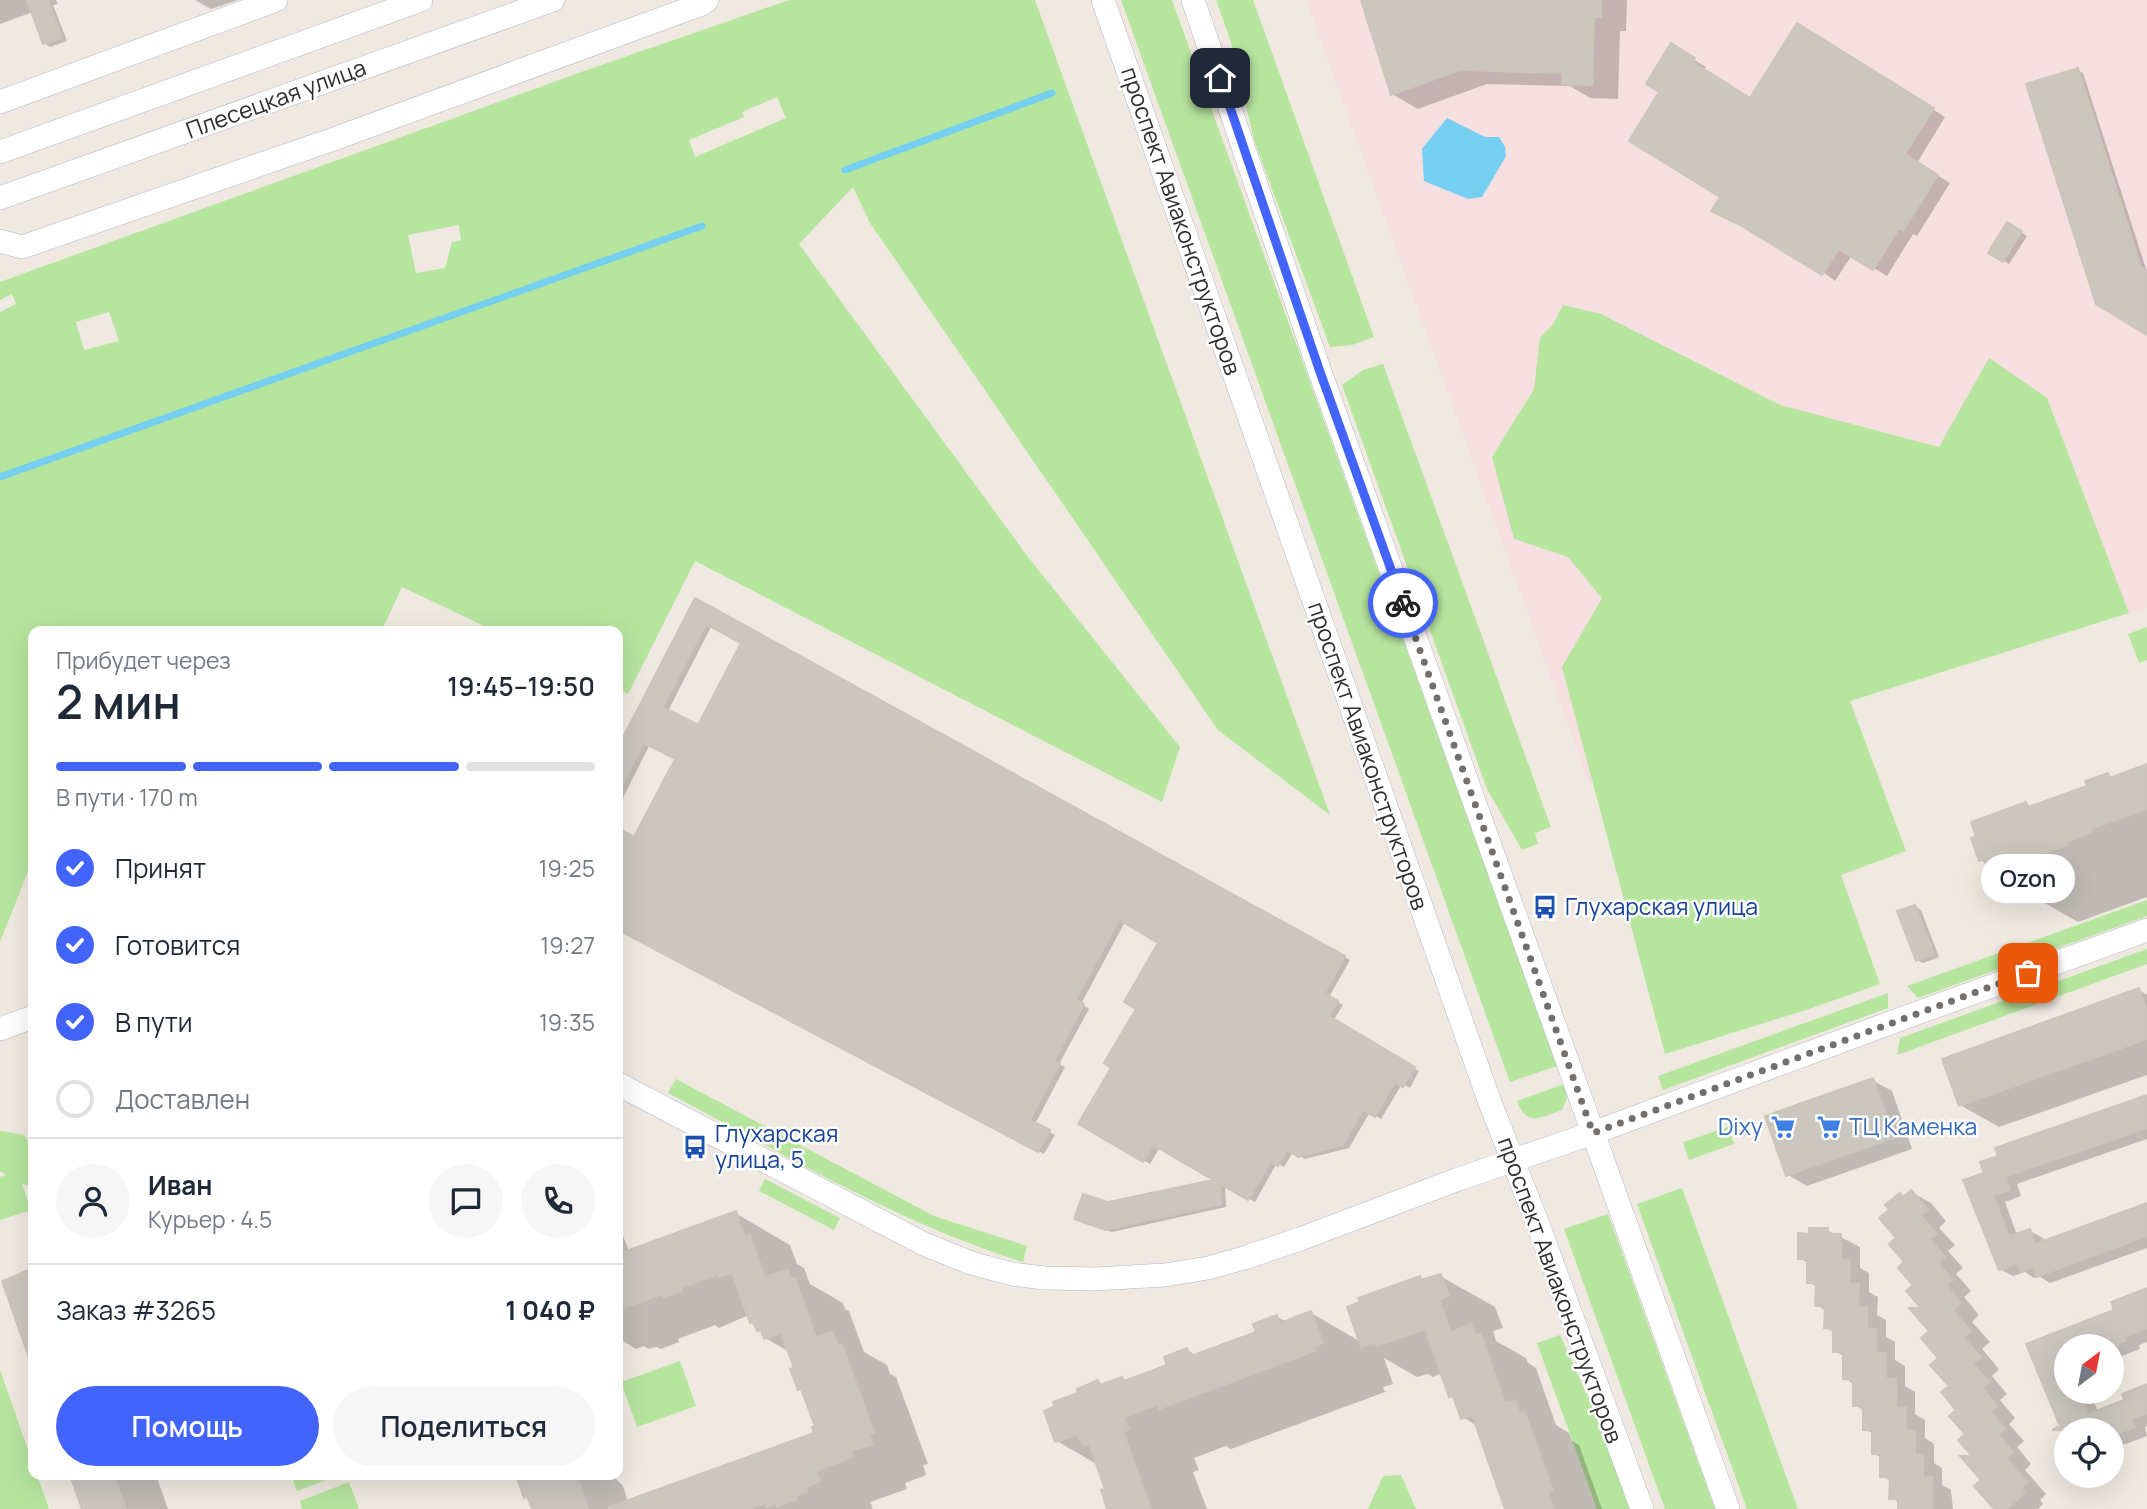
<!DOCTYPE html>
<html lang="ru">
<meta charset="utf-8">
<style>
body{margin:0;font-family:Manrope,sans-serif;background:#f6f6f7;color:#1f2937;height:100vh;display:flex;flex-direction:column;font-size:26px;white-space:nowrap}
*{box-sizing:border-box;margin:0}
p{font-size:23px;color:#747a83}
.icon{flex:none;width:38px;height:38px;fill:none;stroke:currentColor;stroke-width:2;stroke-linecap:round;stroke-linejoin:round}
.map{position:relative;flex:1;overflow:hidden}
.sheet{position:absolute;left:28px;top:626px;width:595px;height:854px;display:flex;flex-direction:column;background:#fff;border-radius:14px;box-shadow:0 7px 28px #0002}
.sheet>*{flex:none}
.needle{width:46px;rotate:32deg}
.fabs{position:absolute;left:2054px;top:1334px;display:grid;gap:14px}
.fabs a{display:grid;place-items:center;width:70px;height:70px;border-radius:50%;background:#fff;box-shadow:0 7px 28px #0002;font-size:35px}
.pin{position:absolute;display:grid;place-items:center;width:60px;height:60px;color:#fff;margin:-30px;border-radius:14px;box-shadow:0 4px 10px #0006}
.courier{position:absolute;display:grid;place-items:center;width:70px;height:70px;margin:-35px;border:5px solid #4264fb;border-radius:50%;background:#fff;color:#222;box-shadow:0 2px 9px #0007}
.bubble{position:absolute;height:49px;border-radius:24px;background:#fff;box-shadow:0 7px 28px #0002;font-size:23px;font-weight:600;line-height:49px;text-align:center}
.summary em{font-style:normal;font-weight:600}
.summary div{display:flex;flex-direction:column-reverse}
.summary{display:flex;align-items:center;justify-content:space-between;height:119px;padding:0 28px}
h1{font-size:46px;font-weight:600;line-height:52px}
.bar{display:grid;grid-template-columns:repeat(4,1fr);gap:10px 7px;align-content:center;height:84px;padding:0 28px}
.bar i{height:9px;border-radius:5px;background:#e0e1e3}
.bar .on{background:#4264fb}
.bar p{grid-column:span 4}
.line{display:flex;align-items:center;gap:18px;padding:0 28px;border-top:2px solid #e0e1e3}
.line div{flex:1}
.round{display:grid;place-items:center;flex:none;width:74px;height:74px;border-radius:37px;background:#f6f6f7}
ol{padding:0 28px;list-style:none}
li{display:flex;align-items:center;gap:21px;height:77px}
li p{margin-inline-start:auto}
li .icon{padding:7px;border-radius:50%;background:#4264fb;color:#fff;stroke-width:4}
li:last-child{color:#747a83}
li i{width:38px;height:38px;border:4px solid #e0e1e3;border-radius:50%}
.cta{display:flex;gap:14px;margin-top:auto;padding:14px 28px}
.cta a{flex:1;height:80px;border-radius:42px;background:#4264fb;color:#fff;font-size:28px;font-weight:600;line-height:80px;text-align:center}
.cta a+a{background:#f6f6f7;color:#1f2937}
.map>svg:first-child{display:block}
</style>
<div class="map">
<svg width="2147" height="1509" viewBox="0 0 2147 1509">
<rect width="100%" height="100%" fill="#efe9e1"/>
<path fill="#f5dfe0" d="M1306,0H2147V607L1589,783Z"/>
<path fill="#b6e59e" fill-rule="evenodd" d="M789,0H1035L1330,815L1218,730L870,223L853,187L799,244L1028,557L1180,747L1162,802L695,561L628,694L618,689V632H497L402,587L381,632H33V859L0,942V312L16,304L12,294L0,300V282L587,70ZM777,97L786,118L695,157L689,140L744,117L742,112ZM459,225L461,240L452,242L445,268L416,273L408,235ZM109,312L119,341L84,350L76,322Z
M1121,0H1172L1557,1066L1510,1082Z
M1216,0H1253L1374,337L1352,345L1330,347L1254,140L1231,42Z
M1563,305L1601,314L1780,405L1939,447L1989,358L2047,398L2129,613L1850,701L1906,851L1841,875L1880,984L1806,1010L1665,1054L1562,667L1602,598L1568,557L1514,539L1492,457L1534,389L1540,338L1554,323Z
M1383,364L1551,827L1535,833L1538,844L1522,850L1487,789L1342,385L1363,370Z
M2147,627V660L2139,663L2128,634Z
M2147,900V916L1918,998L1907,986Z
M2147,949V964L1897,1055L1900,1038Z
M1888,993V1008L1663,1090L1658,1076Z
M676,1079L934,1216L1027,1246L1023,1262C898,1223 784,1154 668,1093Z
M1564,1084L1567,1098L1562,1110C1541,1117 1527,1128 1517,1101Z
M1728,1127L1734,1144L1689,1160L1683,1142Z
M0,1131L24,1135L33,1148V1183L27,1185L22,1184L31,1210L0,1220V1177L6,1175L0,1171Z
M765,1179L840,1218L834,1230L759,1191Z
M1682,1188L1798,1509H1747L1637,1204Z
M1608,1214L1715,1509H1665L1564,1229Z
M1560,1335L1602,1429L1630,1509H1597L1537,1343Z
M680,1361L696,1406L637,1427L621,1382Z
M0,1370L33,1464V1475H37L49,1509H0Z
M291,1475H340L297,1491Z
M1401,1475L1416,1509H1368L1383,1476Z
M349,1482L359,1509H302L300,1501Z"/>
<path fill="#75cff0" d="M1447,118L1485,137H1499L1505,147L1506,156L1482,197L1468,199L1424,181L1422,149Z"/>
<path fill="#0003" fill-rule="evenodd" d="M0,0H56L58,4L53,5L67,41L50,47L44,43L33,12L0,24Z
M195,0H238L211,9Z
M1363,0H1627L1626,31H1620L1618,99L1590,98L1570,86L1487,84L1418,109L1392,94Z
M1810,32L1945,117L1917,163L1950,183L1917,236L1913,234L1887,276L1852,255L1835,281L1722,196L1661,91L1671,46L1706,67L1704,70L1751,100Z
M2077,70L2083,73L2147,272V333Z
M2008,224L2027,236L2009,264L1990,252Z
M696,600L1350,960L1329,997L1343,1005L1333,1021L1419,1071L1410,1088L1402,1084L1381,1119L1370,1112L1349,1148L1305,1159L1293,1152L1284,1167L1277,1163L1255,1202L1225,1185L1226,1207L1112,1232L1082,1222L1107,1204L1218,1181L1160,1147L1150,1164L1081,1124L1113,1067L1138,1008L1160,942L1125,922L1081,1004L1089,1009L1059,1064L1065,1067L1035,1124L1055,1135L1044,1154L618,928V882L624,871L618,868V828L635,838L677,759L650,744L618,808V752ZM712,625L743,643L699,728L668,711Z
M2147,766V897L2078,922L1990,872L1988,864L1980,860L2026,804L2032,807L2089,787L2108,775L2114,778Z
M1915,906L1921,910L1939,957L1923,963L1917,960Z
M2139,990L2147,995V1075L1999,1127L1960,1105Z
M1872,1080L1892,1091L1912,1149L1807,1186L1788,1175Z
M2147,1097V1139L2017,1184L2021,1196L2005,1202L2017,1235L2030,1231L2043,1238L2044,1243L2147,1205V1248L2050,1283L2039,1276L2034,1278L2025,1272L2013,1276L2000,1269L1986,1174Z
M1911,1192L1931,1203L1946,1221L1939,1228L1955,1245L1948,1251L1963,1268L1956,1274L1971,1291L1964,1297L1979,1315L1972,1322L1990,1342L1982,1349L1999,1369L1992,1376L2007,1394L2000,1400L2015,1418L2009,1424L2024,1441L2017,1447L2031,1464L2025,1470L2046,1494L2040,1500L2043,1504L2038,1509H1996L1983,1480L1898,1238L1891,1210L1900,1195L1905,1198Z
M735,1213L790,1245L797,1264L804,1268L810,1284L843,1303L845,1309L849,1311L864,1352L887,1365L890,1374L896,1377L928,1464L923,1465L926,1475L905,1483L907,1489L870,1502L873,1509H538L525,1497L521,1475H612L623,1486L628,1502L816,1434L817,1427L804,1391L799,1388L790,1352L765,1338L764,1333L752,1322L749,1315L719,1328L715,1325L678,1339L679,1342L661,1349L656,1347L649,1349L644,1346L636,1349L618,1338V1231L623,1236L629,1251Z
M1827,1230L1860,1247V1268L1869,1273V1292L1878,1297L1877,1315L1886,1320V1337L1895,1342V1360L1905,1366V1386L1915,1392V1414L1925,1420V1438L1934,1444V1463L1942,1468V1485L1951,1490L1953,1509H1900V1503L1891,1498V1481L1882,1476V1458L1873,1453L1874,1434L1864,1429L1865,1411L1855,1405V1385L1844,1378L1845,1357L1835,1351V1333L1826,1327V1311L1817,1305V1287L1809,1282V1264L1800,1258L1810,1236Z
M33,1268V1366L4,1282L22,1275L21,1272Z
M1440,1276L1495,1307L1503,1328L1493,1331L1496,1341L1526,1358L1528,1363L1536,1368L1556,1425L1569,1433L1572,1441L1579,1445L1602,1509H1507L1477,1426L1463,1417L1457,1400L1450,1396L1442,1373L1433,1377L1428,1374L1417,1377L1384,1358L1393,1384L1383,1387L1385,1392L1231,1449L1226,1446L1194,1458L1199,1470L1193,1472L1207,1509H1109L1107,1490L1098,1465L1057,1441L1081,1394L1098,1382L1104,1385L1122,1379L1127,1382L1169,1366L1187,1350L1197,1356L1258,1334L1277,1317L1287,1322L1311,1313L1361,1342L1420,1278L1425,1281Z
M2147,1290V1342L2139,1345L2140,1349L2112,1360V1346H2067V1391H2090L2098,1412L2126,1401L2147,1386V1426L2145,1427L2147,1436L2112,1449V1430H2067V1439L2030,1345L2116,1311Z
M72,1475H156L168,1509H84Z"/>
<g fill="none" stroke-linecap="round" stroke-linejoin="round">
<path stroke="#75cff0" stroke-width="7" d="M845,170L1052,93
M0,477L702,226"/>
</g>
<path fill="#cbc7bf" stroke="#cbc5ba" stroke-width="2" fill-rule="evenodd" d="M27,0H48L62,38L43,44Z
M1361,0H1601V17H1594L1592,85L1562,84V73L1460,70L1391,95Z
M1797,23L1934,108L1905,154L1938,175L1903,231L1899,228L1873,270L1839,249L1822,275L1740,225L1711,211L1720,197L1629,141L1659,92L1646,84L1671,43L1695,58L1693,62L1750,98Z
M2078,68L2141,267L2147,270V335L2096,304L2026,84Z
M2007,222L2022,231L2003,262L1988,253Z
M695,598L1345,956L1325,993L1338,1001L1329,1016L1415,1067L1403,1087L1395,1082L1375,1117L1363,1110L1343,1145L1298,1157L1287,1150L1278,1166L1271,1162L1248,1200L1220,1184L1221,1204L1105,1230L1074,1219L1083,1194L1108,1202L1213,1180L1153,1145L1143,1162L1078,1124L1111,1068L1104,1063L1136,1009L1124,1002L1158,943L1119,920L1076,1000L1084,1004L1055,1060L1060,1063L1030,1120L1050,1130L1038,1152L618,930V828L634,837L675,759L644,743L618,794V747ZM706,624L741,643L698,725L663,707Z
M2147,764V809L2091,829L2092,832L2066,842L2067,845L1989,873L1984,859L1979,861L1971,838L1976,836L1971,822L2026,802L2028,807L2087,786L2085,781L2108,773L2110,778Z
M1915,905L1934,954L1916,961L1897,911Z
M2139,988L2147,1010V1039L1959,1106L1942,1059Z
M1873,1078L1894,1138L1786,1176L1765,1116Z
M2147,1095V1128L2005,1177L2010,1190L1993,1195L2009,1236L2030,1229L2035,1244L2147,1203V1236L2036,1277L2033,1267L2020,1272L2017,1264L1999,1270L1963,1180L1984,1173L1980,1162L1998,1156L1995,1148Z
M1911,1190L1928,1210L1921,1216L1937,1234L1930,1239L1945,1257L1938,1263L1953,1280L1946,1285L1961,1303L1953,1310L1971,1331L1963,1337L1981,1357L1973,1364L1989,1382L1982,1388L1997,1406L1991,1412L2005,1429L1998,1435L2013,1452L2006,1458L2028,1482L2021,1488L2025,1493L2006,1509H1994L1974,1486L1981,1480L1960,1456H1972L1958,1440L1965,1434L1949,1416L1956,1410L1941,1392L1949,1386L1930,1365L1938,1358L1921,1338L1929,1331L1909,1308H1921L1906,1291L1913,1285L1898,1268L1904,1262L1889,1244L1896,1238L1879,1218L1889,1210L1885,1205L1900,1193L1903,1197Z
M736,1211L745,1237L750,1235L765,1277L788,1269L791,1279L795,1278L816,1337L832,1332L838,1345L842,1344L874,1433L869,1434L873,1444L851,1451L853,1457L816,1471L820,1481L806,1487L807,1492L796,1496L797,1499L777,1507L776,1504L767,1507L766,1503L749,1509H609V1507L814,1433L812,1427L815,1426L801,1389L798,1390L790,1369L794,1368L781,1333L764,1339L761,1330L757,1331L753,1322L750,1323L732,1273L719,1277L718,1274L681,1288L682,1291L663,1297L662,1294L618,1310V1254Z
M1809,1228H1828V1234H1841V1260H1850V1284H1859L1858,1307H1867V1329H1876V1353H1886V1379H1896V1407H1906V1431H1915V1454L1923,1455V1478L1932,1477V1509H1898V1499H1889L1890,1477H1880V1454H1872V1430H1863V1406H1853V1380L1843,1379V1352H1833V1329L1824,1328L1825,1306H1815L1816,1283H1807V1259H1798V1233L1809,1234Z
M33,1269V1363H31L2,1281Z
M1441,1274L1449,1296L1439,1300L1451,1332L1471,1324L1476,1336L1481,1334L1505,1403L1515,1400L1520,1414L1525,1412L1553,1491L1548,1493L1554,1509H1505L1472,1415L1461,1419L1453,1396L1449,1397L1425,1329L1377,1346L1375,1342L1361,1347L1347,1307L1360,1302L1358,1298L1420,1276L1421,1280Z
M2147,1288V1328L2125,1337L2126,1341L2114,1346H2067V1391H2079L2088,1414L2124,1400L2122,1394L2147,1384V1413L2131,1419L2135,1427L2112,1436V1430H2052L2060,1426L2026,1344L2114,1310L2111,1302Z
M1311,1311L1323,1343L1313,1347L1315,1351L1159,1409L1157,1405L1124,1417L1129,1429L1123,1432L1151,1509H1107L1101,1490L1105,1489L1089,1444L1083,1446L1078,1434L1055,1442L1044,1411L1055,1406L1053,1402L1078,1393L1077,1389L1098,1380L1100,1385L1122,1377L1124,1381L1167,1365L1164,1357L1187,1348L1191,1356L1256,1332L1253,1324L1277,1315L1280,1323Z
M70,1475H114L126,1509H82Z
M516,1475H577L588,1509H532L527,1496L524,1498Z"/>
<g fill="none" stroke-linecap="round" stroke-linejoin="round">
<g stroke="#b4b7c1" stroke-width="24">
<path id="minor" d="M1103,0L1489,1100L1539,1227L1642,1509
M1193,0L1319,369L1728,1509
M0,102L276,0
M0,152L421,0
M0,198L553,0
M0,241L22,247L331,140L702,4L707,0
M0,1029L33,1017
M618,1084L924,1244L971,1263L1012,1274L1044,1278L1095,1279L1165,1275L1208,1268L1247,1257L1300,1239L1456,1180L1593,1133L1909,1016L2147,930"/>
</g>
<use href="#minor" stroke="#fff" stroke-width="23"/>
</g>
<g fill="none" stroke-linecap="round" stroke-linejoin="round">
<path stroke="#726f6d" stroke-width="7" stroke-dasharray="0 12.6" d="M1403,603L1593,1133L2028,973"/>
<path stroke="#4264fb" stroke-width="9" d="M1220,78L1319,369L1403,603"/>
</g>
<defs>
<g id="bus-bare" transform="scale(1.89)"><path d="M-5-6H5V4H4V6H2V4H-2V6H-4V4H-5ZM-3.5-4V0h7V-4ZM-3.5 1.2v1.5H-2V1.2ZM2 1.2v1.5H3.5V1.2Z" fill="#1a4fb4" stroke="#fff" stroke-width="2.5" paint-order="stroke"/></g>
<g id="supermarket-bare" transform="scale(1.89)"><path d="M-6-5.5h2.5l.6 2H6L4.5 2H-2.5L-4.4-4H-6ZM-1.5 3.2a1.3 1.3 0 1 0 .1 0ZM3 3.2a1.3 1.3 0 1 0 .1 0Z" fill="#3f7fe0" stroke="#fff" stroke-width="2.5" paint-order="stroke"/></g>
</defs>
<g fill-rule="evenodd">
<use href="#bus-bare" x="1545" y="907"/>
<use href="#supermarket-bare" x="1783" y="1127"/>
<use href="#supermarket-bare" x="1829" y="1127"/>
<use href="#bus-bare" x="695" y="1147"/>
</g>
<g text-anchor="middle" stroke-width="5" stroke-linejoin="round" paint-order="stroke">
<g font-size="23" fill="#2e2e2e" stroke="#fff">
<text transform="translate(276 99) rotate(-20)" y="8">Плесецкая улица</text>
<text transform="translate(1181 221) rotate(71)" y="8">проспект Авиаконструкторов</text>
<text transform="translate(1368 756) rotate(71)" y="8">проспект Авиаконструкторов</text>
<text transform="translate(1560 1290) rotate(70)" y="8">проспект Авиаконструкторов</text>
</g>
<g font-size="23" fill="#164399" stroke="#fff" text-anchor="start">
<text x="1565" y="915">Глухарская улица</text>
<text x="715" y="1142">Глухарская<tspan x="715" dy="26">улица, 5</tspan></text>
</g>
<g font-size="23" fill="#366cbe" stroke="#fff" text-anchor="end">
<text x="1763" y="1135">Dixy</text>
<text x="1849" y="1135" text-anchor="start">ТЦ Каменка</text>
</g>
</g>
</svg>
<div class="fabs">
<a><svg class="needle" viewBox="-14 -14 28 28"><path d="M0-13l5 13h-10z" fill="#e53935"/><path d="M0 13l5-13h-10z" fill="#747a83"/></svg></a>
<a><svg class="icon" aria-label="locate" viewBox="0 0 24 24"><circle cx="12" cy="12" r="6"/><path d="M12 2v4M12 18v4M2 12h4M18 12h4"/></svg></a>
</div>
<div class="pin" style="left:2028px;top:973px;background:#ea580c"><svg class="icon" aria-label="bag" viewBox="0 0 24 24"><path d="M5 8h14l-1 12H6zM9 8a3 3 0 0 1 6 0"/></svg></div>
<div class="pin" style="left:1220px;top:78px;background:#1f2937"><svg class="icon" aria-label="home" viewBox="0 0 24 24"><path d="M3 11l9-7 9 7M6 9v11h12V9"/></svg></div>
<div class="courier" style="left:1403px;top:603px"><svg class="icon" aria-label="bike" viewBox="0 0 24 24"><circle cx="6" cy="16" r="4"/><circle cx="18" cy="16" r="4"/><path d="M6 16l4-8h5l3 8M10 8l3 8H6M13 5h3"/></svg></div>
<div class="bubble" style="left:1981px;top:854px;width:94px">Ozon</div>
<section class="sheet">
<div class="summary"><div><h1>2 мин</h1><p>Прибудет через</p></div><em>19:45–19:50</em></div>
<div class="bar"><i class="on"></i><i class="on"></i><i class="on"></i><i></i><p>В пути · 170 m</p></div>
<ol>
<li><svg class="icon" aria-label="check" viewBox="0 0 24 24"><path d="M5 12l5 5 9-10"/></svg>Принят<p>19:25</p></li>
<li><svg class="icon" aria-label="check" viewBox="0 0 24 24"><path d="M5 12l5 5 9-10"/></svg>Готовится<p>19:27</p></li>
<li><svg class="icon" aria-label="check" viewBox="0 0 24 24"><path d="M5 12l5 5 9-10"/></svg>В пути<p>19:35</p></li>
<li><i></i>Доставлен</li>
</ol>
<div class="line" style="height:126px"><a class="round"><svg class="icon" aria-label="person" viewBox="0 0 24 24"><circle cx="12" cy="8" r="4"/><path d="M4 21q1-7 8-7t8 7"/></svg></a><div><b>Иван</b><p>Курьер · 4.5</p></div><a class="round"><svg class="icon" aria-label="chat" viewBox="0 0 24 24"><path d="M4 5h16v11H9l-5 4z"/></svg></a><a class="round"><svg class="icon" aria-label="phone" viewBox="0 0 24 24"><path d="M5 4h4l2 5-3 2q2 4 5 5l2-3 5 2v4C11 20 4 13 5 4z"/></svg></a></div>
<div class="line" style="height:91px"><div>Заказ #3265</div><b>1 040 ₽</b></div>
<div class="cta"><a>Помощь</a><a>Поделиться</a></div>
</section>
</div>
